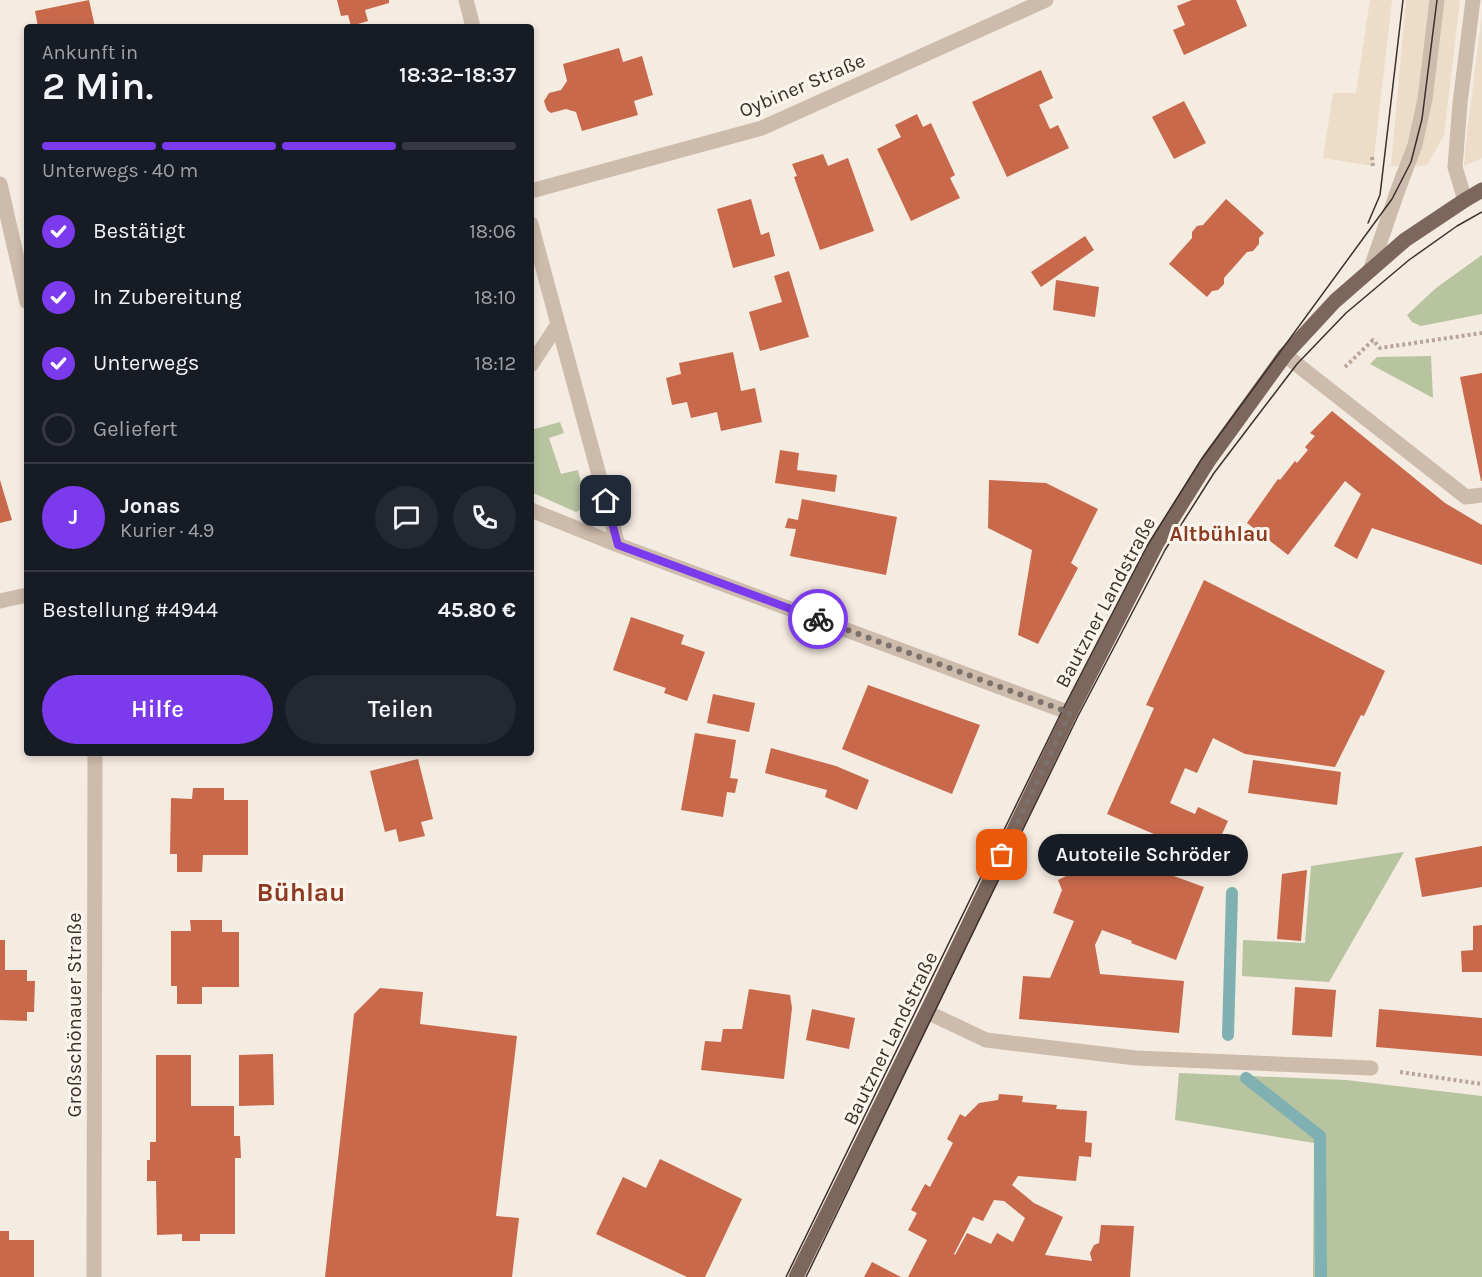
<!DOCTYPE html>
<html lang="de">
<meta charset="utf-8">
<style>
body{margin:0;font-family:Karla,sans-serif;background:#242831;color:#f1f3f6;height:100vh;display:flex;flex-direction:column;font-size:22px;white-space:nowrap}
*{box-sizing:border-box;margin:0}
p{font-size:20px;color:#9ea1a6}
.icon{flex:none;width:33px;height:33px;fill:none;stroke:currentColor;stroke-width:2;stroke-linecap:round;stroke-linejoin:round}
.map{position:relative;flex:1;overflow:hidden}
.sheet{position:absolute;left:24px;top:24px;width:510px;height:732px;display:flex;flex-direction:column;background:#171b24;border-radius:6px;box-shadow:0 3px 9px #0003}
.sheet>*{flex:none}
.pin{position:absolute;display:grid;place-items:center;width:51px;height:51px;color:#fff;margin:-26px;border-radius:12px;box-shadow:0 3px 9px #0006}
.courier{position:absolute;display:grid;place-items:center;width:60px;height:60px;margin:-30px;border:4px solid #7c3aed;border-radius:50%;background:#fff;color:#222;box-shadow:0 2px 8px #0007}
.bubble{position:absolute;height:42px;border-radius:21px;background:#171b24;box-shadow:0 3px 9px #0003;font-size:20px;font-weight:600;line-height:42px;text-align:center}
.headline em{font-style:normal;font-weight:600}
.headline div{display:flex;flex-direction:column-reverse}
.headline{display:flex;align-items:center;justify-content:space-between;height:102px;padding:0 18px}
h1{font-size:39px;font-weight:600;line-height:45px}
.bar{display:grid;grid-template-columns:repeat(4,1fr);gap:9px 6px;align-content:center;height:72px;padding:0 18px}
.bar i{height:8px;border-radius:4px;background:#363941}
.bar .active{background:#7c3aed}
.bar p{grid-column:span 4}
.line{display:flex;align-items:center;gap:15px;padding:0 18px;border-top:2px solid #363941}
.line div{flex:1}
.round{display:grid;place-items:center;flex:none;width:63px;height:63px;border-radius:32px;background:#242831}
ol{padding:0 18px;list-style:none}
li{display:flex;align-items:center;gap:18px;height:66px}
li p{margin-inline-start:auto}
li .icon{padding:6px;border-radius:50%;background:#7c3aed;color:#fff;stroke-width:4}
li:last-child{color:#9ea1a6}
li i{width:33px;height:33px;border:3px solid #363941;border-radius:50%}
.action{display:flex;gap:12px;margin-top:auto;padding:12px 18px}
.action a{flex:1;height:69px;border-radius:36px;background:#7c3aed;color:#fff;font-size:24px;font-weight:600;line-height:69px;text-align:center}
.action a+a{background:#242831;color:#f1f3f6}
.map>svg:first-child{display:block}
</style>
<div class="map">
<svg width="1482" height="1277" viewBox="0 0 1482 1277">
<rect width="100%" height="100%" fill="#f4ebe1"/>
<path fill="#b8c4a0" d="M1482,255V314L1421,326L1412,322L1407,315L1436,288Z
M1431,356L1433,398L1370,364L1377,357Z
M560,422L564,433L549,438L561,474L578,470L587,507L576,512L531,492V430Z
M1404,852L1329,982L1242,976L1243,940L1305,943L1311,866Z
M1179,1073L1346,1080L1482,1096V1277H1313L1314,1143L1175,1120Z"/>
<path fill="#ecdcc8" d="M1370,0H1392L1373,166L1323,158L1333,93H1356Z
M1406,0H1430L1414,133L1403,166H1391Z
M1443,0H1460L1444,135L1427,165L1415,166L1426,128Z
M1482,14V158L1464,166L1466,142Z"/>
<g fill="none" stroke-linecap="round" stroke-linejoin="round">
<path stroke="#7fb0b2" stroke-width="12" d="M1228,1035L1232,893
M1246,1078L1320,1136L1321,1277"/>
</g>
<path fill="#c8694b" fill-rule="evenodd" d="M89,0L95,27H38L35,11Z
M337,0H389V3L365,10L368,21L351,26L348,15L341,16Z
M1192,0H1236L1247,26L1184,55L1173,30L1185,25L1177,6Z
M619,48L623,62L642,56L653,95L634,101L638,115L582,131L576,112L566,109L551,113L547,110L544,101L549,93L561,90L567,81L563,64Z
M1041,70L1053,98L1039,105L1050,129L1058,125L1069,148L1007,177L972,102Z
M1184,101L1206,143L1174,159L1152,117Z
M917,114L923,127L931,123L955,175L950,178L960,198L911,221L877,149L901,137L895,125Z
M823,154L828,166L848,158L874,231L820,250L794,177L797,176L792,164Z
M751,199L761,235L769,232L775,256L733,268L717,209Z
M1226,199L1264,233L1259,238V244L1253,251L1247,252L1224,278V284L1218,290L1212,291L1207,297L1169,264L1192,238V232L1197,226L1203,225Z
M1085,236L1094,250L1041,287L1031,272Z
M789,271L809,337L760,351L749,312L782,302L774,276Z
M1056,280L1099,287L1095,317L1053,310Z
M733,352L741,391L755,388L762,422L721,431L717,412L691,418L687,402L672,405L666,378L681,374L679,363Z
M1482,373V481H1481L1460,377Z
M1332,411L1445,503L1482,525V565L1372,528L1357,559L1334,546L1361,494L1345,481L1288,555L1247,523L1278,479L1280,480L1295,461L1297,463L1308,450L1305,447L1315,436L1310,433Z
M780,450L799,453L797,470L837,475L835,492L775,483Z
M0,480L12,520L0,523Z
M989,480L1046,483L1098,509L1071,563L1078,568L1038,644L1018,635L1032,550L988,528Z
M802,499L897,517L886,575L790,556L796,529L785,528L788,518L798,520Z
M1204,580L1385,671L1364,716L1361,715L1335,767L1245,754L1213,738L1197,773L1185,768L1170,803L1195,814L1198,807L1228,821L1212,856L1183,843L1182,846L1107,814L1154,708L1146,705Z
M631,617L684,635L681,644L705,652L687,701L664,693L666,688L613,670Z
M868,685L980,725L952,794L842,749Z
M713,694L755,703L749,732L707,723Z
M695,733L736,740L730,778L738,779L735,793L727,792L723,817L681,810Z
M771,748L836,766L869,780L857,810L825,797L827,790L765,773Z
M418,759L433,819L421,822L425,836L399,842L396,829L385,832L370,771Z
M1253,760L1341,772L1337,805L1248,793Z
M193,788H224V800H248V855H203L202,872H177V854H170L171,798L192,799Z
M1080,842L1126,860L1124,862L1156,874L1157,870L1204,887L1176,960L1131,943L1132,941L1102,930L1095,945L1100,974L1184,981L1179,1033L1019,1019L1023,976L1050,978L1074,921L1053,913L1062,890L1058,880L1068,875Z
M1482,846V887L1422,897L1415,858Z
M1307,870L1301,941L1277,939L1282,874Z
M190,920H222V932H239V987H202V1004H177V986H171V931H191Z
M1482,925V972H1462L1461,951L1473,950V926Z
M0,940H5V970H27V981H35L34,1012H27V1021L0,1020Z
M1295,987L1336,990L1332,1037L1292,1035Z
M380,988L423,992L420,1024L517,1036L496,1216L519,1218L512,1277H325L354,1014Z
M749,989L790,995L792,1008L784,1079L701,1070L705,1041L721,1042L723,1029H742Z
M812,1009L855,1018L849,1049L806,1040Z
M1379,1009L1482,1018V1056L1376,1047Z
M273,1054L274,1105L239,1106V1055Z
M156,1055H191V1106H234V1136H240L241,1158H235V1234H200V1241H182V1234L157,1235L156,1181H147V1160H150V1142H156Z
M999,1094L1023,1096L1022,1102L1057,1105L1056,1109L1087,1111L1085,1142L1092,1143L1091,1157L1079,1156L1076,1181L1018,1176L1012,1185L1034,1203L1063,1217L1045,1255L1092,1261L1090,1253L1094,1245L1099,1243L1101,1225L1134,1226L1130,1277H908L927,1240L908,1230L917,1213L911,1210L925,1184L930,1187L953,1143L947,1139L960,1114L965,1117L979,1103L998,1100ZM994,1200L1004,1201L1025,1218L1013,1242L997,1233L991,1244L967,1233L955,1255L954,1254L973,1217L983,1221Z
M660,1159L742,1199L705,1277H687L596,1234L623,1177L646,1188Z
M0,1231H9V1240H34V1277H0Z
M872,1262L901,1277H864Z"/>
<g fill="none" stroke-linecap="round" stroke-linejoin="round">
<path stroke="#b9a596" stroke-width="4" stroke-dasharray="3 3" stroke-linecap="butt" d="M1372,157L1373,166H1375
M1345,367L1373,340L1380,348L1482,333
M1400,1072L1482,1084"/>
<path stroke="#cdbbac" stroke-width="15" d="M1465,200L1455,167L1460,103L1473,0
M1371,268L1399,187L1415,145L1425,99L1437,0
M1285,355L1466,497L1482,495
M927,1012L986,1040L1136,1058L1371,1068"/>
<path stroke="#cdbbac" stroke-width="15" d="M466,0L473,27
M0,184L27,302
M531,191L762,128L1046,0
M531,224L558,324
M531,365L558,324L618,545
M531,510L618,545L1070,713
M0,601L27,595
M94,1277L95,753"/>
<path stroke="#7d675c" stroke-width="15" d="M796,1277L934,997L1070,713L1157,543L1209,460L1285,355L1335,301L1405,240L1465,200L1482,190"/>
<path stroke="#3b302b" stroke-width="1.5" d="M1368,223L1380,195L1403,0
M786,1277L1062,711L1147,546L1201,460L1392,199L1411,162L1422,119L1437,0
M806,1277L1078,716L1165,550L1214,473L1297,364L1346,313L1409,260L1457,226L1482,212"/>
</g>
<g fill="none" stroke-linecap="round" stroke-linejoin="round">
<path stroke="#7c716b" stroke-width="6" stroke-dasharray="0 10.8" d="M818,619L1070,713L1002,855"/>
<path stroke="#7c3aed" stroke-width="8" d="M606,501L618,545L818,619"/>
</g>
<g text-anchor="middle" stroke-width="6" stroke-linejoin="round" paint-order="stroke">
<g font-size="20" fill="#3b302b" stroke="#fbf5ee">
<text transform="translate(802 85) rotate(-23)" y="7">Oybiner Straße</text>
<text transform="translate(1105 602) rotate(-62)" y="7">Bautzner Landstraße</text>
<text transform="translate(74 1015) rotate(-90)" y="7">Großschönauer Straße</text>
<text transform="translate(890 1038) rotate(-64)" y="7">Bautzner Landstraße</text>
</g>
<g font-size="21" font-weight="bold" fill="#8c3b22" stroke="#fbf5ee">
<text x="1219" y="541">Altbühlau</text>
</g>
<g font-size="26" font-weight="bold" fill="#8c3b22" stroke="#fbf5ee">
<text x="301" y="901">Bühlau</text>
</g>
</g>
</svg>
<div class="pin" style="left:1002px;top:855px;background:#ea580c"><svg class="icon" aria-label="bag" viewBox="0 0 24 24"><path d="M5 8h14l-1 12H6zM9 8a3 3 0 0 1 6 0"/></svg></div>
<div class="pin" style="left:606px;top:501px;background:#1f2937"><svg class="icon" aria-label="home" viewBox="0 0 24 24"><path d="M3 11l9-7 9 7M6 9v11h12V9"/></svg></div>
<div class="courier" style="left:818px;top:619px"><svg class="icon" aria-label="bike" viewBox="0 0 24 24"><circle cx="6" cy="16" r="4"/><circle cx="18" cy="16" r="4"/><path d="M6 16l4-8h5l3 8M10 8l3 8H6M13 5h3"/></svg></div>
<div class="bubble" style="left:1038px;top:834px;width:210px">Autoteile Schröder</div>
<section class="sheet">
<div class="headline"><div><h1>2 Min.</h1><p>Ankunft in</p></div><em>18:32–18:37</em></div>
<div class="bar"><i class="active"></i><i class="active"></i><i class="active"></i><i></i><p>Unterwegs · 40 m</p></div>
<ol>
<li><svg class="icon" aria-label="check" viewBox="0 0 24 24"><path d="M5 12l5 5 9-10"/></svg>Bestätigt<p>18:06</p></li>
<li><svg class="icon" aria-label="check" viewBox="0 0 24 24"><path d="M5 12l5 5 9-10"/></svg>In Zubereitung<p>18:10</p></li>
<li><svg class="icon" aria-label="check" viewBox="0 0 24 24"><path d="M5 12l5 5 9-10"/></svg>Unterwegs<p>18:12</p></li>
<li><i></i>Geliefert</li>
</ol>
<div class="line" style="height:108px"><b class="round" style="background:#7c3aed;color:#fff">J</b><div><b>Jonas</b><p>Kurier · 4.9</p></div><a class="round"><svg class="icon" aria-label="chat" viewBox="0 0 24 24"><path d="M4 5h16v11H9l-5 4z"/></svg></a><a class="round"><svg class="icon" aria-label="phone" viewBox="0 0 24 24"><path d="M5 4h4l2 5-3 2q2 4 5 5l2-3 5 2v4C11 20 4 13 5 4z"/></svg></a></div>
<div class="line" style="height:78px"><div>Bestellung #4944</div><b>45.80 €</b></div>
<div class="action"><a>Hilfe</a><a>Teilen</a></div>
</section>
</div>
